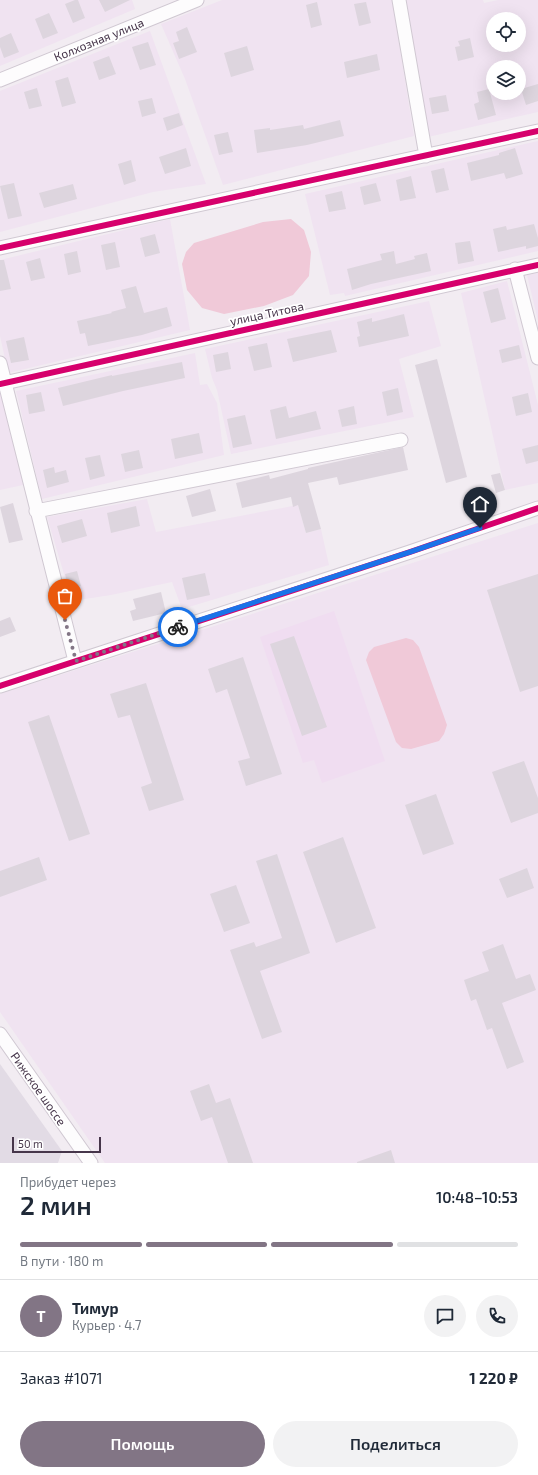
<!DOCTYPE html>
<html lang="ru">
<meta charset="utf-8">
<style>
body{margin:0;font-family:"Exo 2",sans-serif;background:#f2f2f3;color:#1f2937;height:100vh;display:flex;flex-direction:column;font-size:15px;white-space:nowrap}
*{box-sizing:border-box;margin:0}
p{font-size:13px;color:#747a83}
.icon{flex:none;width:22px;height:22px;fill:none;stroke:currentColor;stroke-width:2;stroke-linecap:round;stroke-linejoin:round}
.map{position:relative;height:1163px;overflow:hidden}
.panel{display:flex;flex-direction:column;background:#fff;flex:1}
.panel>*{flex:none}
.buttons{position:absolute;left:486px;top:12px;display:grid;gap:8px}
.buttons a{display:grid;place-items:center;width:40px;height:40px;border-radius:50%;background:#fff;box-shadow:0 4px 16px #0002;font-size:20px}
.scale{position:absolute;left:12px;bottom:10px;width:89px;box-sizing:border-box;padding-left:4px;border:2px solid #46354a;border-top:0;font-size:11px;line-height:14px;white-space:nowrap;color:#46354a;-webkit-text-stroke:3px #fff;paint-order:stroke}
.pin{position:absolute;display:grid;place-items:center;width:34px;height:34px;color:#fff;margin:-41px -17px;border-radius:50% 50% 50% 0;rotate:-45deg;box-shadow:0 0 4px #0007}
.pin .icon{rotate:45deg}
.courier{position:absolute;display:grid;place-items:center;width:40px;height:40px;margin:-20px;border:3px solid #1a73e8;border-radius:50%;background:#fff;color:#222;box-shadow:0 1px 5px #0007}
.summary em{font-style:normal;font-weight:600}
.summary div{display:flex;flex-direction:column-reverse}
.summary{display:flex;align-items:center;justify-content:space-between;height:68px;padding:0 20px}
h1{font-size:26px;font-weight:600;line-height:30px}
.bar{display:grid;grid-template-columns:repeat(4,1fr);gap:6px 4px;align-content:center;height:48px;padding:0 20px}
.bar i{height:5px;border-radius:3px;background:#e0e1e3}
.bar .current{background:#827585}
.bar p{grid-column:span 4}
.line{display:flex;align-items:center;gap:10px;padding:0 20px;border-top:1px solid #e0e1e3}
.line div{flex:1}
.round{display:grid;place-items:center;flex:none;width:42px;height:42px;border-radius:21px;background:#f2f2f3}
.primary-button{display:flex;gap:8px;margin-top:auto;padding:8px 20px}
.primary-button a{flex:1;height:46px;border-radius:24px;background:#827585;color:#fff;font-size:16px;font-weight:600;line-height:46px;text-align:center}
.primary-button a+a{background:#f2f2f3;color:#1f2937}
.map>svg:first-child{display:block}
</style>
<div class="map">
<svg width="538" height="1163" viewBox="0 0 538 1163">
<rect width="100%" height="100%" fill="#f2ecf2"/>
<path fill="#f0e3f1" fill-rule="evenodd" d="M0,0H132L135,9L0,66Z
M222,0H392L414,136L223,185L185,79L161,24Z
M404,0H483L484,3L498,0H538V112L428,137L422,109L424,103ZM493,19H519V45H493ZM493,67H519V93H493Z
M150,31L206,184L153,192L0,232V91Z
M538,141V251L345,296L344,293L330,295L305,194Z
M170,219L190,330L8,373L0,336V260Z
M538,273V321L527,275Z
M507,281L538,405V483L505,490L461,293Z
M429,301L441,346L399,359L414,417L231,454L217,390L212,378L205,349Z
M195,353L200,385L207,384L217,403L224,455L42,499L16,391Z
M1,390L23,485L0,490V391Z
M147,499L156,532L298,505L306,533L321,529L329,565L182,609L172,582L111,595L72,601L47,517Z
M538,523V1163H105L0,1012V694Z"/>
<path fill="#e2dbe5" d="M0,1064L62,1151L58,1163H0Z"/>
<path fill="#f0ddf1" d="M334,611L385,761L322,783L314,760L303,763L260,637Z"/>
<path fill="#f0c9d8" d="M291,219L304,230L311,252L309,276L293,295L264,306L224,314L202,308L187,290L182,264L186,252L194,243L263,222Z
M406,638L413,640L419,647L447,725L444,734L439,741L411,749L402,748L396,742L366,660L369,652L374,647Z"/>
<path fill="#ddd5de" d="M75,0H78L85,18L73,23L65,4Z
M99,0H130L105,12Z
M317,2L322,25L311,28L306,5Z
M366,2L371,23L359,26L354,4Z
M49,13L58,33L43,39L35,19Z
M187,27L197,52L179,59L173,43L179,41L176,32Z
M11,33L19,52L4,58L0,47V38Z
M470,38L474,57L458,61L455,47L460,46L458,41Z
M148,42L156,65L140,70L132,47Z
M247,46L254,70L231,77L224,53Z
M377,54L380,70L347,78L344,62Z
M109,56L116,74L99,80L93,62Z
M68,77L76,103L62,107L55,81Z
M538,84V101L526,105L521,89Z
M37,88L42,106L29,109L24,92Z
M489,89L496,115L478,120L474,104L479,102L477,92Z
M446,95L449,111L432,114L429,98Z
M152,98L156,113L142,117L138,101Z
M179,113L183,125L167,131L163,118Z
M340,120L344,136L307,145L257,153L254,130L270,128V130L303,125L304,129Z
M228,132L233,152L219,155L214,135Z
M186,148L191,166L165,174L159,157Z
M515,148L523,174L506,179L504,173L471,181L467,163L499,155V153Z
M131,160L136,181L124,185L118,164Z
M444,168L449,190L436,193L431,171Z
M411,176L416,198L400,201L396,180Z
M14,183L22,216L8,219L0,186Z
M376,183L381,201L364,205L360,187Z
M73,184L77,199L44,208L39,193Z
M342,191L346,209L329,212L325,195Z
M534,224L538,238V246L526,249V246L498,252L493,229L506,226L507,230Z
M155,234L160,253L145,257L140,238Z
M470,241L474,261L458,264L455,243Z
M115,242L120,267L106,270L101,245Z
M77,251L81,272L68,275L64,254Z
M394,251L396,264L415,259L414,256L427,253L431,271L371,284L352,290L347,269L382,260L380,254Z
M40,258L45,278L31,281L26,262Z
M0,260H4L11,289L0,291Z
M136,286L144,313L167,307L172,326L142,335L88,346L85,333L80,334L77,321L112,313L111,312L126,308L121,290Z
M498,288L506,319L491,323L483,292Z
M404,314L409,336L359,347L357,337L360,336L357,322L372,318V322Z
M331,330L337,352L293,362L287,339Z
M24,337L29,360L11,363L6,341Z
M267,343L272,367L254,371L248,347Z
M519,345L522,358L502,363L499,350Z
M228,352L231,369L216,372L213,355Z
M437,359L467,477L446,483L415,365Z
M182,362L185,378L123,391L63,406L58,388L112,375V376Z
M398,388L403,412L387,416L382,392Z
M41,392L45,411L29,414L26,395Z
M528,393L532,412L516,416L512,397Z
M286,406L289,418L316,411L321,429L276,439L270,410Z
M354,406L357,424L342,427L338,410Z
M245,415L252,444L233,448L227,419Z
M199,433L203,453L175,459L171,439Z
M538,445V461L526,464L522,449Z
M403,447L408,470L339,485L337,477L308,483L321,529L306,533L298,505L293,507L291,497L242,508L236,483L269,475L270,479L308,469V468Z
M139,450L143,468L125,472L121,454Z
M100,455L105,476L90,480L85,458Z
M54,467L55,473L66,470L69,482L47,488L43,470Z
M500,473L505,490L496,493L491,475Z
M210,489L216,511L192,517L186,496Z
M13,503L23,540L9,543L0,507Z
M136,506L140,526L111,533L107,513Z
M82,519L87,536L62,543L57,526Z
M77,571L81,586L69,589L65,574Z
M205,573L210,595L187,600L182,578Z
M538,574V686L520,692L487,590Z
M161,592L166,613L133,621L130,611L136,609L133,599Z
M10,617L16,631L0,637V621Z
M294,636L327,727L302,736L270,644Z
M243,657L282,774L246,786L238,761L250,758L227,689L216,693L208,669Z
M146,683L184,800L149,811L141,787L152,783L130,715L118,718L110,694Z
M49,715L90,834L69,841L28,722Z
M524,761L538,798V813L511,823L492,772Z
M436,794L454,844L423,855L405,805Z
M343,837L376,928L336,943L303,852Z
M277,854L310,953L260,971L282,1032L262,1039L230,950L254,942L256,947L282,938L256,861Z
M39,857L47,880L0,897V871Z
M527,868L534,888L507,898L499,879Z
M236,885L250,923L224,932L210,894Z
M503,944L516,979L530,974L536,990L502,1003L524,1062L507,1069L492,1028L487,1030L476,999L471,1001L464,980L489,971L482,952Z
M209,1084L216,1103L230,1098L253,1163H228L212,1117L201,1121L190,1091Z
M391,1150L395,1163H357V1162Z"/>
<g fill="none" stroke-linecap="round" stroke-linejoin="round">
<g stroke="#d0c8d2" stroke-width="15">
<path id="minor" d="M399,0L426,156
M0,80L197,0
M0,248L538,131
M515,269L538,358
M0,363L75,661
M0,384L538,265
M36,511L401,440
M0,686L410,552L538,508
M0,1034L91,1163"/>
</g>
<use href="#minor" stroke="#fdfcfd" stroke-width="13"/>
<g stroke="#fff" stroke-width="8">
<path id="cycleway" d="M0,248L538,131
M0,384L538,265
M0,686L410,552L538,508"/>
</g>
<use href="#cycleway" stroke="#d6006c" stroke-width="6"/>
</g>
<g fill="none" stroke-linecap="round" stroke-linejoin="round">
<path stroke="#827585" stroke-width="4" stroke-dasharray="0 7.2" d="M65,620L76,661L178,627"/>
<path stroke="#1a73e8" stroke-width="5" d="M178,627L410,552L480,528"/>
</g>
<g text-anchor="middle" stroke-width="3.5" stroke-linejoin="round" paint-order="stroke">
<g font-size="12" fill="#46354a" stroke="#fff">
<text transform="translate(99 40) rotate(-22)" y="4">Колхозная улица</text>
<text transform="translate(267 314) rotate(-12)" y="4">улица Титова</text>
<text transform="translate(38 1089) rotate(55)" y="4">Рижское шоссе</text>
</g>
</g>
</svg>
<div class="buttons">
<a><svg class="icon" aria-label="locate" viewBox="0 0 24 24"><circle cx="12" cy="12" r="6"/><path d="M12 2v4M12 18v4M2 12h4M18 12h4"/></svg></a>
<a><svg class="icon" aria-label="layers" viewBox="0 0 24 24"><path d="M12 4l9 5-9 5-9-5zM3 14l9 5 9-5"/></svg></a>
</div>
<div class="scale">50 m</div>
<div class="pin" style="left:65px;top:620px;background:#ea580c"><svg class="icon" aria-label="bag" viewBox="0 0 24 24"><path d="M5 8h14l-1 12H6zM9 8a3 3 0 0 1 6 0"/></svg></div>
<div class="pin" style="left:480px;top:528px;background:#1f2937"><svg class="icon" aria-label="home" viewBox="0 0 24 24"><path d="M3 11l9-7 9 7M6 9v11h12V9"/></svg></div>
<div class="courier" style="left:178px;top:627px"><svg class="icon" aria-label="bike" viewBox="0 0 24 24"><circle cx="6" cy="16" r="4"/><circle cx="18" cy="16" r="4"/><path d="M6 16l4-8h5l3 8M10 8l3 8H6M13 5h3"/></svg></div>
</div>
<section class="panel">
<div class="summary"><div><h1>2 мин</h1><p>Прибудет через</p></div><em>10:48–10:53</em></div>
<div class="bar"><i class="current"></i><i class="current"></i><i class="current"></i><i></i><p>В пути · 180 m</p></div>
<div class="line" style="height:72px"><b class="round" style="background:#827585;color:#fff">Т</b><div><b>Тимур</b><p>Курьер · 4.7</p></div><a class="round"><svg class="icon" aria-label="chat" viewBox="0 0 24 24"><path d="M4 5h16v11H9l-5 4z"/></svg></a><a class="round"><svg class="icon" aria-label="phone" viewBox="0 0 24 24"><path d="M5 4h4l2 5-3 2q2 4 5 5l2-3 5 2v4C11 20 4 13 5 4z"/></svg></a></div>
<div class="line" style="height:52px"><div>Заказ #1071</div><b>1 220 ₽</b></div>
<div class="primary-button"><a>Помощь</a><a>Поделиться</a></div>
</section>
